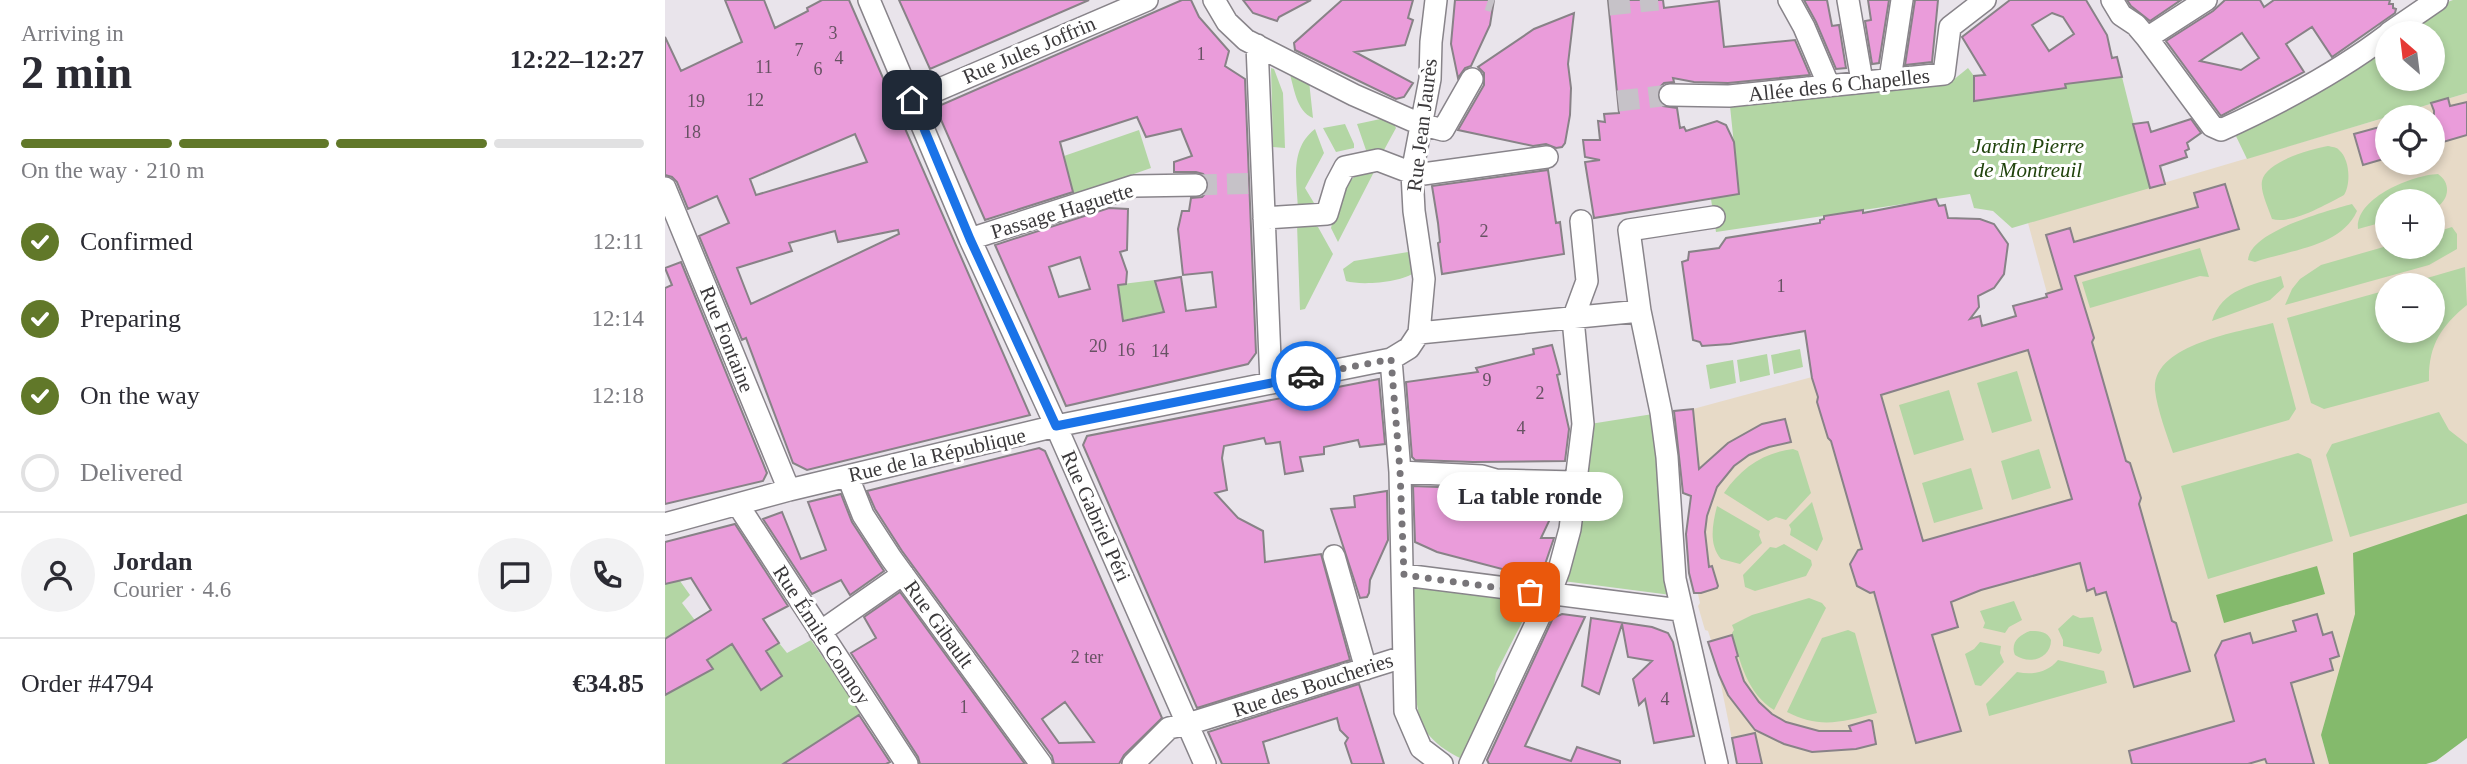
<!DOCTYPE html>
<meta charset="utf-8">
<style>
body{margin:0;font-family:"Times New Roman",serif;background:#f2f2f3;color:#2b2b33;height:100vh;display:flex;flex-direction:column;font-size:26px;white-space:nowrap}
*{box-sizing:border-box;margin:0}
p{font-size:23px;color:#7c7c81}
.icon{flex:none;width:38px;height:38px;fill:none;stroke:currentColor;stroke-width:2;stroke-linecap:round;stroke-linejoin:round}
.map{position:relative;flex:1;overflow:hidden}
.drawer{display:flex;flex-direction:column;background:#fff;width:665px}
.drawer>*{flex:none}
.needle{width:46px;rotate:332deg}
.tools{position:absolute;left:1710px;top:21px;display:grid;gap:14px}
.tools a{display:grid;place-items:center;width:70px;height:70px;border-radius:50%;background:#fff;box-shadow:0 4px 10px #0003;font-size:35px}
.pin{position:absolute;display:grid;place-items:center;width:60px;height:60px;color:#fff;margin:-30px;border-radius:14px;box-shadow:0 4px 10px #0006}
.courier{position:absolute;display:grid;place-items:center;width:70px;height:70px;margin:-35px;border:5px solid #1a73e8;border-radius:50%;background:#fff;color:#222;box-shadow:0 2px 9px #0007}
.bubble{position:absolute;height:49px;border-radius:24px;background:#fff;box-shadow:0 4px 10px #0003;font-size:23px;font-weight:700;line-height:49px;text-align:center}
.summary em{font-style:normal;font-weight:700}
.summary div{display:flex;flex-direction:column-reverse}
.summary{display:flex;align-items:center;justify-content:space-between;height:119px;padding:0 21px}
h1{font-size:46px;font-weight:700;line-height:52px}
.bar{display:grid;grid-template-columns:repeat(4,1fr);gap:10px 7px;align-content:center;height:84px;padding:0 21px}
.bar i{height:9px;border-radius:5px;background:#e1e1e2}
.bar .selected{background:#617829}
.bar p{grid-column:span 4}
.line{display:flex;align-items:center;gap:18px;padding:0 21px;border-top:2px solid #e1e1e2}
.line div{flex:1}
.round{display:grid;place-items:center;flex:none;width:74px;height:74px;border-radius:37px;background:#f2f2f3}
ol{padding:0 21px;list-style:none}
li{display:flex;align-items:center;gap:21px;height:77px}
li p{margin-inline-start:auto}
li .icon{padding:7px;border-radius:50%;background:#617829;color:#fff;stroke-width:4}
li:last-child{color:#7c7c81}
li i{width:38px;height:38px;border:4px solid #e1e1e2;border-radius:50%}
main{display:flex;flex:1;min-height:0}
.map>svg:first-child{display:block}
</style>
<main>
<section class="drawer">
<div class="summary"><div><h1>2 min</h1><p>Arriving in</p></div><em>12:22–12:27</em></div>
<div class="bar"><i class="selected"></i><i class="selected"></i><i class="selected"></i><i></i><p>On the way · 210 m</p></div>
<ol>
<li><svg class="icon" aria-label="check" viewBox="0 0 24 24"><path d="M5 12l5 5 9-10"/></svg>Confirmed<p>12:11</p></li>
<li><svg class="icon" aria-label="check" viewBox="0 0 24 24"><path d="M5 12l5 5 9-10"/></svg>Preparing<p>12:14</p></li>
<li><svg class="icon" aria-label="check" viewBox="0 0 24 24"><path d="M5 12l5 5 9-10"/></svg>On the way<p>12:18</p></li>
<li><i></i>Delivered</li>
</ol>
<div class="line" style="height:126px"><a class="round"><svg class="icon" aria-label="person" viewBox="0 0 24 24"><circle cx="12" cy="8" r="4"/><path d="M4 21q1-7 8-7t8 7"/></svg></a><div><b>Jordan</b><p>Courier · 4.6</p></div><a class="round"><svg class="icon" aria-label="chat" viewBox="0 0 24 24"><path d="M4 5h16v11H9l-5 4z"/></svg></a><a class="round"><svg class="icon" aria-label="phone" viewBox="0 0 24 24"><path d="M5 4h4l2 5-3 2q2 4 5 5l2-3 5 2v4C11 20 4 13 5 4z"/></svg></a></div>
<div class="line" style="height:91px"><div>Order #4794</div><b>€34.85</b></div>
</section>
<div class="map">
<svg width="1802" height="764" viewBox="0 0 1802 764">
<rect width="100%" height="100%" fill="#e9e4eb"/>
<path fill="#e7dac7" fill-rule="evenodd" d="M1802,93V569L1656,735L1664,764H1072L1054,675L1044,643L1046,640L1043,631L1040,630L1033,606L1035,603L1033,594L1029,593L1024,573L1021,534L1026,497L1017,493L1009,411L1028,409L1147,377L1350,316L1348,306L1381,297L1382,293L1363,223L1722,117V163H1768V117H1722ZM1722,201H1768V247H1722ZM1722,285H1768V331H1722Z"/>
<path fill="#b3d6a4" d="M1788,0H1802V93L1582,159L1569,132L1722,44V79H1768V33H1737L1780,3Z
M606,68L609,69L618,93L620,148L608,147Z
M1303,68L1309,76L1343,72L1401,87L1400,84L1457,77L1485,188L1347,228L1328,211L1309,208L1305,194L1051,232L1046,199L1074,194L1065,106L1287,81Z
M624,71L644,81L648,118C631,111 629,87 624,71Z
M725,117L731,128L719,150L702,153L692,124Z
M680,124L689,144V148L671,152L658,128Z
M650,129L659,153L640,188L652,208L633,210C632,181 624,149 650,129Z
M474,130L486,168L409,195L399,156Z
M1663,146C1667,147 1672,147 1674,150C1685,159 1686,184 1679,195C1662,204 1626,225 1607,219C1604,209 1595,192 1597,181C1601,161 1647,149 1663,146Z
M711,168L673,242L666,228L676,188L694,173Z
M1773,174C1788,184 1783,203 1768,209V201H1722V221L1693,229C1690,198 1747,175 1773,174Z
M1687,204L1692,211C1676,247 1624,250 1590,262L1583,260C1585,231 1662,211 1687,204Z
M643,223L653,227L668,254L640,309L635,310L632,224Z
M1787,227L1792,234V249L1764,265L1620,305L1627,289L1635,279L1656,265L1722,246L1768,247V233Z
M1535,248L1544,277L1535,276L1425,308L1417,282Z
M743,252L749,258L750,272C738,282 697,286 681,281L678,269L689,261Z
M1800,267L1802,305C1776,326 1763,346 1764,381L1659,409L1646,403L1622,318L1722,290V331H1768V285H1738Z
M1616,276L1619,287L1605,300L1547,321C1557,289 1587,285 1616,276Z
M490,280L501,320L483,315L458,320L456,307L433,287Z
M1608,323L1631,409L1624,420L1508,453C1502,435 1492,409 1490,390C1487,344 1574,332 1608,323Z
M1135,349L1138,367L1109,374L1106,355Z
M1102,354L1105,375L1075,382L1072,360Z
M1068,360L1071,383L1045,389L1041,365Z
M1352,371L1367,421L1327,433L1312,383Z
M1284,390L1299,440L1249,455L1234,405Z
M1774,412L1784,430L1802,444V503L1685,537L1661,455L1667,444Z
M988,414L1006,595L898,581L925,424Z
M1128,449L1133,451L1146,493L1121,520L1111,517L1103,521L1059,493C1076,468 1098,453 1128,449Z
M1374,449L1386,488L1347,500L1336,461Z
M1633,453L1646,459L1668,541L1543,579L1516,486Z
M1306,468L1318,509L1269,523L1257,483Z
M1147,502L1158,539L1152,551L1125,535L1126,529L1124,525Z
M1052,506L1095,531L1094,535L1097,543L1075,564L1056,559C1043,544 1048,523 1052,506Z
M1119,544L1146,560L1147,565L1141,576L1090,591L1080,587L1078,575L1105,547L1111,548Z
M15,581L25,595L17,603L38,631L67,643L96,690L117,676L101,651L114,643L122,653L146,640L196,713L117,764H0V584Z
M746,588L869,599L831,673L828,691L797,759C782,752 769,743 759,729C747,712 747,614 746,588Z
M1144,598L1157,603L1161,608L1109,710C1082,693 1075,662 1067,633L1069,630L1067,625L1087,615Z
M1349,601L1357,620L1344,627L1340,633L1318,628L1320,623L1315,611Z
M1408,615L1415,618L1428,617L1437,650L1434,654L1398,646V640L1393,629Z
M1183,630L1190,633L1212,713C1178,722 1154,729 1122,712L1157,638Z
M1365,631C1374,631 1382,631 1386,640C1386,659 1364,665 1350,655C1345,643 1354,635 1365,631Z
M1315,642L1336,646L1335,653L1339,662L1316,686L1310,685L1300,654L1309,649Z
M1393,660L1439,671L1442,683L1324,716L1321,704L1352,672C1368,675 1382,673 1393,660Z"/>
<path fill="#84ba6c" d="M1802,514V738L1771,761L1761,764H1664L1656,735L1690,614L1688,553Z
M1652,566L1660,594L1559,623L1551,595Z"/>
<path fill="#ea9cda" stroke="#888287" stroke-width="2" fill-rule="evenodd" d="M60,0H99L110,28L143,11L142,8L157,0H184L365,415L142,470L128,463L81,338L77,340L34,236L64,223L52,196L23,209L12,182L7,177L0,175V37L16,71L77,42ZM190,134L202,162L91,195L85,179ZM233,230L234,234L86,304L72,268L127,251L124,243L170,231L173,242Z
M234,0H424L265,69Z
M517,0H526L534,17L564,51L560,66L580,79L591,353L583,364L401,406L330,245L444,208L463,209L462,250L455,252L462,272L461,284L453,285L458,321L499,312L490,281L516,277L521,311L551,307L547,272L518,275L513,229L517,211H524L526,198L537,197L542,192L544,185L543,179L538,174L531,172H509V162L527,156L516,129L481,137L472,117L395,142L408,192L320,220L273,113L276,105ZM415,257L425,289L394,297L384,267Z
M578,0H646L614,17L612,21L588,13Z
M677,0H748L743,18L748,20L740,45L690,52L748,83L739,97L731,99L630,50L629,43Z
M790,0H829L825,25L806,66L800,68L793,78L786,44Z
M943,0H998L999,8L1054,1L1059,47L1130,40L1145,75L1063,83L1029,82L1008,78L1009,82L999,83L993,89V101L998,106L1012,108L1015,128L1019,127L1021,131L1052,121L1061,125L1069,142L1074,194L929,218L920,162L935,160L920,157L918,140H935L933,121L940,122L939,114L954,113Z
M1139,0H1162L1167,26L1174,25L1181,68L1171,69L1151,22Z
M1203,0H1224L1214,63L1207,64L1200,21L1206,20Z
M1250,0H1273L1267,62L1240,65Z
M1345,0H1421L1442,35L1447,58L1452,57L1457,77L1400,84L1401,88L1309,101V76L1320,75L1297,37ZM1387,13L1398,17L1409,34L1384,51L1367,25Z
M1462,0H1516L1485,21L1466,6Z
M1560,0H1595L1599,7L1609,0H1725L1724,4H1728V8L1731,9L1730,13L1667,57L1647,27L1621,44L1639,72L1556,116L1501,41L1548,11ZM1577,33L1594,58L1576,70L1535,61Z
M909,13L903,64L906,88L905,115L900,143L897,147L891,148L881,144L868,146L793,130L819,85V73L813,67L869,29Z
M1783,98L1785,106L1802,102V135L1768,145L1769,111L1766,103Z
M1526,119L1536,133L1522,143L1524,149L1520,151L1522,157L1495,166L1500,184L1485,188L1468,124L1483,122L1486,132Z
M1722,125V158L1698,165L1689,134Z
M883,170L891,223L895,222L899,254L777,274L773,243L775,242L773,223L767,186Z
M1560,184L1574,229L1410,276L1429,338L1427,342L1461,461L1465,463L1476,498L1474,504L1507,621L1511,623L1525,671L1469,687L1441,592L1431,595L1429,588L1422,591L1415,563L1316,590L1286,602L1293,627L1267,635L1296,731L1251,743L1209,592L1205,593L1192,586L1185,564L1193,550L1197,549L1166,441L1163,438L1152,402L1153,397L1147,378L1140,331L1065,344L1037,346L1035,342L1028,340L1017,262L1023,260L1024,252L1054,248L1061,238L1155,223V220L1159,219V216L1198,210V213L1271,199L1274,206L1280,205L1283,218L1315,219L1329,224L1343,244L1339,274L1329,288L1313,296L1314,307L1305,319L1315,316L1317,326L1351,316L1348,306L1382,297L1381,294L1397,289L1381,235L1405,228L1409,242L1533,207L1529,193ZM1363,350L1407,499L1258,541L1216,395Z
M16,262L102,473L98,481L0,504V288L7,285L0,268Z
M887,345L895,374L892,375L904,429L900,461L808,462L750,460L747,457L741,382L813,372L811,368L869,354L868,349Z
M714,379L720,444L695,447L693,440L659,447V454L635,457L638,471L620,474L615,442L601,444L599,438L559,446L557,458L562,490L550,493L573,518L598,531L600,562L656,554L685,660L532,708L418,445L422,436Z
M1028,409L1034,469L1063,443L1097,424L1120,419L1126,442L1104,447L1084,455L1069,466L1052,487L1042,516L1040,532L1044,567L1047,566L1053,586L1052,588L1036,593H1029L1024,573L1021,534L1026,496L1018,493L1009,411Z
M374,448L380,451L497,718L459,755L454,764H389L387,756L237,551L210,509L202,491ZM400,702L429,742L394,743L377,719Z
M748,486L797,488V491L889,495L893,502L876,538H889L875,579L772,552L750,542Z
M722,491L723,540L705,580L704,593L702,597L695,598L666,509L690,507L689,496Z
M176,494L187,522L219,571L185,595L176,580L147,594L98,519L117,512L136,559L161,550L143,502Z
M70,524L123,606L98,619L114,643L101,651L117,676L96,690L67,644L42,660L48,669L0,695V639L46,610L26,578L0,584V542Z
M235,592L360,764H255L253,757L186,653L211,638L199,617Z
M897,614L920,617L860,746L906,761L912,747L955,761V764H824L822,760L888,618Z
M1652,614L1658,635L1667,632L1674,656L1665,659L1668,670L1626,683L1649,764H1602L1600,759L1583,764H1467L1464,751L1569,721L1550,655L1557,641L1585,633L1588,643L1631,631L1628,621Z
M926,618L987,627L1003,633L1008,642L1029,736L989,743L980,699L974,705L968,679L987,661L963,657L957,624L934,694L917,686Z
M1067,635L1073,656L1071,657L1079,681L1094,702L1107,714L1121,722L1154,731H1186L1184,726L1204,720L1207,721L1211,744L1191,749L1147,752L1119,744L1090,730L1063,695L1054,675L1043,642Z
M694,684L719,764H687L680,743L683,738L675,730L672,718L598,742L604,764H557L543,732Z
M194,715L225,762L221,764H118Z
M1090,733L1097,764H1072L1067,738Z"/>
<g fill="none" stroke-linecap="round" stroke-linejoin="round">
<path stroke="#c6c2c8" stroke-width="21" stroke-dasharray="21 10" stroke-linecap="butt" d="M823,0L829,2
M944,5L993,0
M953,101L1005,95
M531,185L598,183"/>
<g stroke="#88848a" stroke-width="24">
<path id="minor" d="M204,0L305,239L391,426L540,764
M549,0L562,22L581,40L689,95L755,124L778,130L807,79
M1124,0L1139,27L1164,86
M1183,0L1197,81
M1447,0L1456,15L1471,25L1482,38L1547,126L1556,130C1613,104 1672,73 1722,35
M1724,33L1772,0
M1482,38L1541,0
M592,45L606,383
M1225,79L1237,0
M1005,95L1064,96L1279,74L1285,27L1320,0
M247,101L482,0
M0,188L124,490
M1049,217L964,230L975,311L996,412L1002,457L1010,579L1052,764
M599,218L662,214L671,184L680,167L713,160L747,173L758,174L882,157
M305,239L469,186L531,185
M754,333L975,311
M726,359L735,472L740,711L756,748L777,764
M735,472L817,476L831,480L911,482
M183,477L198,515L226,558L376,764
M73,505L242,764
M0,524L124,490L391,426L726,359L744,348L754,333L759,279L749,211L747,173L765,79L766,42L771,0
M669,556L701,669
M739,575L1015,610
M155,632L238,574
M468,764L504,728L523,724L738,657
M805,764L885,594L894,570L905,529L918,424L908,319L922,281L916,221"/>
</g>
<use href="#minor" stroke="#fff" stroke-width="21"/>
</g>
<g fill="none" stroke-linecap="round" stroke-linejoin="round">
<path stroke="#787579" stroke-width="7" stroke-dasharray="0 12.6" d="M641,376L726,359L735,471L739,575L865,592"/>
<path stroke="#1a73e8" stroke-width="9" d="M247,100L305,239L391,426L641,376"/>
</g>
<g text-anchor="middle" stroke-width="6" stroke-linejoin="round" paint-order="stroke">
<g font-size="18" fill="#675263">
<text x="168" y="39">3</text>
<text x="134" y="56">7</text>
<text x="536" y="60">1</text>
<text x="174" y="64">4</text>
<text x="99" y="73">11</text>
<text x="153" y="75">6</text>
<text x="90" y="106">12</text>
<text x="31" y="107">19</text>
<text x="27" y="138">18</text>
<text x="819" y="237">2</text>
<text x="1116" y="292">1</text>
<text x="433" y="352">20</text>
<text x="461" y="356">16</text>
<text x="495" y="357">14</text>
<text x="822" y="386">9</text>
<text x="875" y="399">2</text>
<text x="856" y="434">4</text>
<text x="422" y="663">2 ter</text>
<text x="1000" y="705">4</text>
<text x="299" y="713">1</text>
</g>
<g font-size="21" fill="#3b393b" stroke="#fff">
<text transform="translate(364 50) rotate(-23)" y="7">Rue Jules Joffrin</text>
<text transform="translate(1174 85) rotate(-6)" y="7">Allée des 6 Chapelles</text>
<text transform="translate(757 125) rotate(-83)" y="7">Rue Jean Jaurès</text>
<text transform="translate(397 211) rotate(-17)" y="7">Passage Haguette</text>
<text transform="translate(62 339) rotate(68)" y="7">Rue Fontaine</text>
<text transform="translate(272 455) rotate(-13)" y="7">Rue de la République</text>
<text transform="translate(431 516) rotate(66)" y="7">Rue Gabriel Péri</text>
<text transform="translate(274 624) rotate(54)" y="7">Rue Gibault</text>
<text transform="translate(157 635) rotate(57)" y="7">Rue Émile Connoy</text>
<text transform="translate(648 685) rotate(-18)" y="7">Rue des Boucheries</text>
</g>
<g font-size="21" font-style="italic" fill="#21440d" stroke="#fff">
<text x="1363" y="153">Jardin Pierre<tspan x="1363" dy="24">de Montreuil</tspan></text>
</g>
</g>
</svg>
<div class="tools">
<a><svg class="needle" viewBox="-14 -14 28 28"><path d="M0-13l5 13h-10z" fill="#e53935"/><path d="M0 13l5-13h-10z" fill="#7c7c81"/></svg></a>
<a><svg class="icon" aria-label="locate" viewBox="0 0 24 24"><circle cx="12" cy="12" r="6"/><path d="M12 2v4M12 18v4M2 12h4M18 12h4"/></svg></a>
<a>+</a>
<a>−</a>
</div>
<div class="pin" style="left:865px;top:592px;background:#ea580c"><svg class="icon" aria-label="bag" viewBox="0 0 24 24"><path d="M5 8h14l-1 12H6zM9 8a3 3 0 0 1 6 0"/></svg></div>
<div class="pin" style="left:247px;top:100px;background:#1f2937"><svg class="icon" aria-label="home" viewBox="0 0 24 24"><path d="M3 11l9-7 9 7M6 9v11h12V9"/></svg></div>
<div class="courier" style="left:641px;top:376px"><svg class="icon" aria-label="car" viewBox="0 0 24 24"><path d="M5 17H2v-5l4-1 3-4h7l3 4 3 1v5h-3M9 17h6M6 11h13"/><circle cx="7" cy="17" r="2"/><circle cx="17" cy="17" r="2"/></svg></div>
<div class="bubble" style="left:772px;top:472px;width:186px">La table ronde</div>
</div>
</main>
